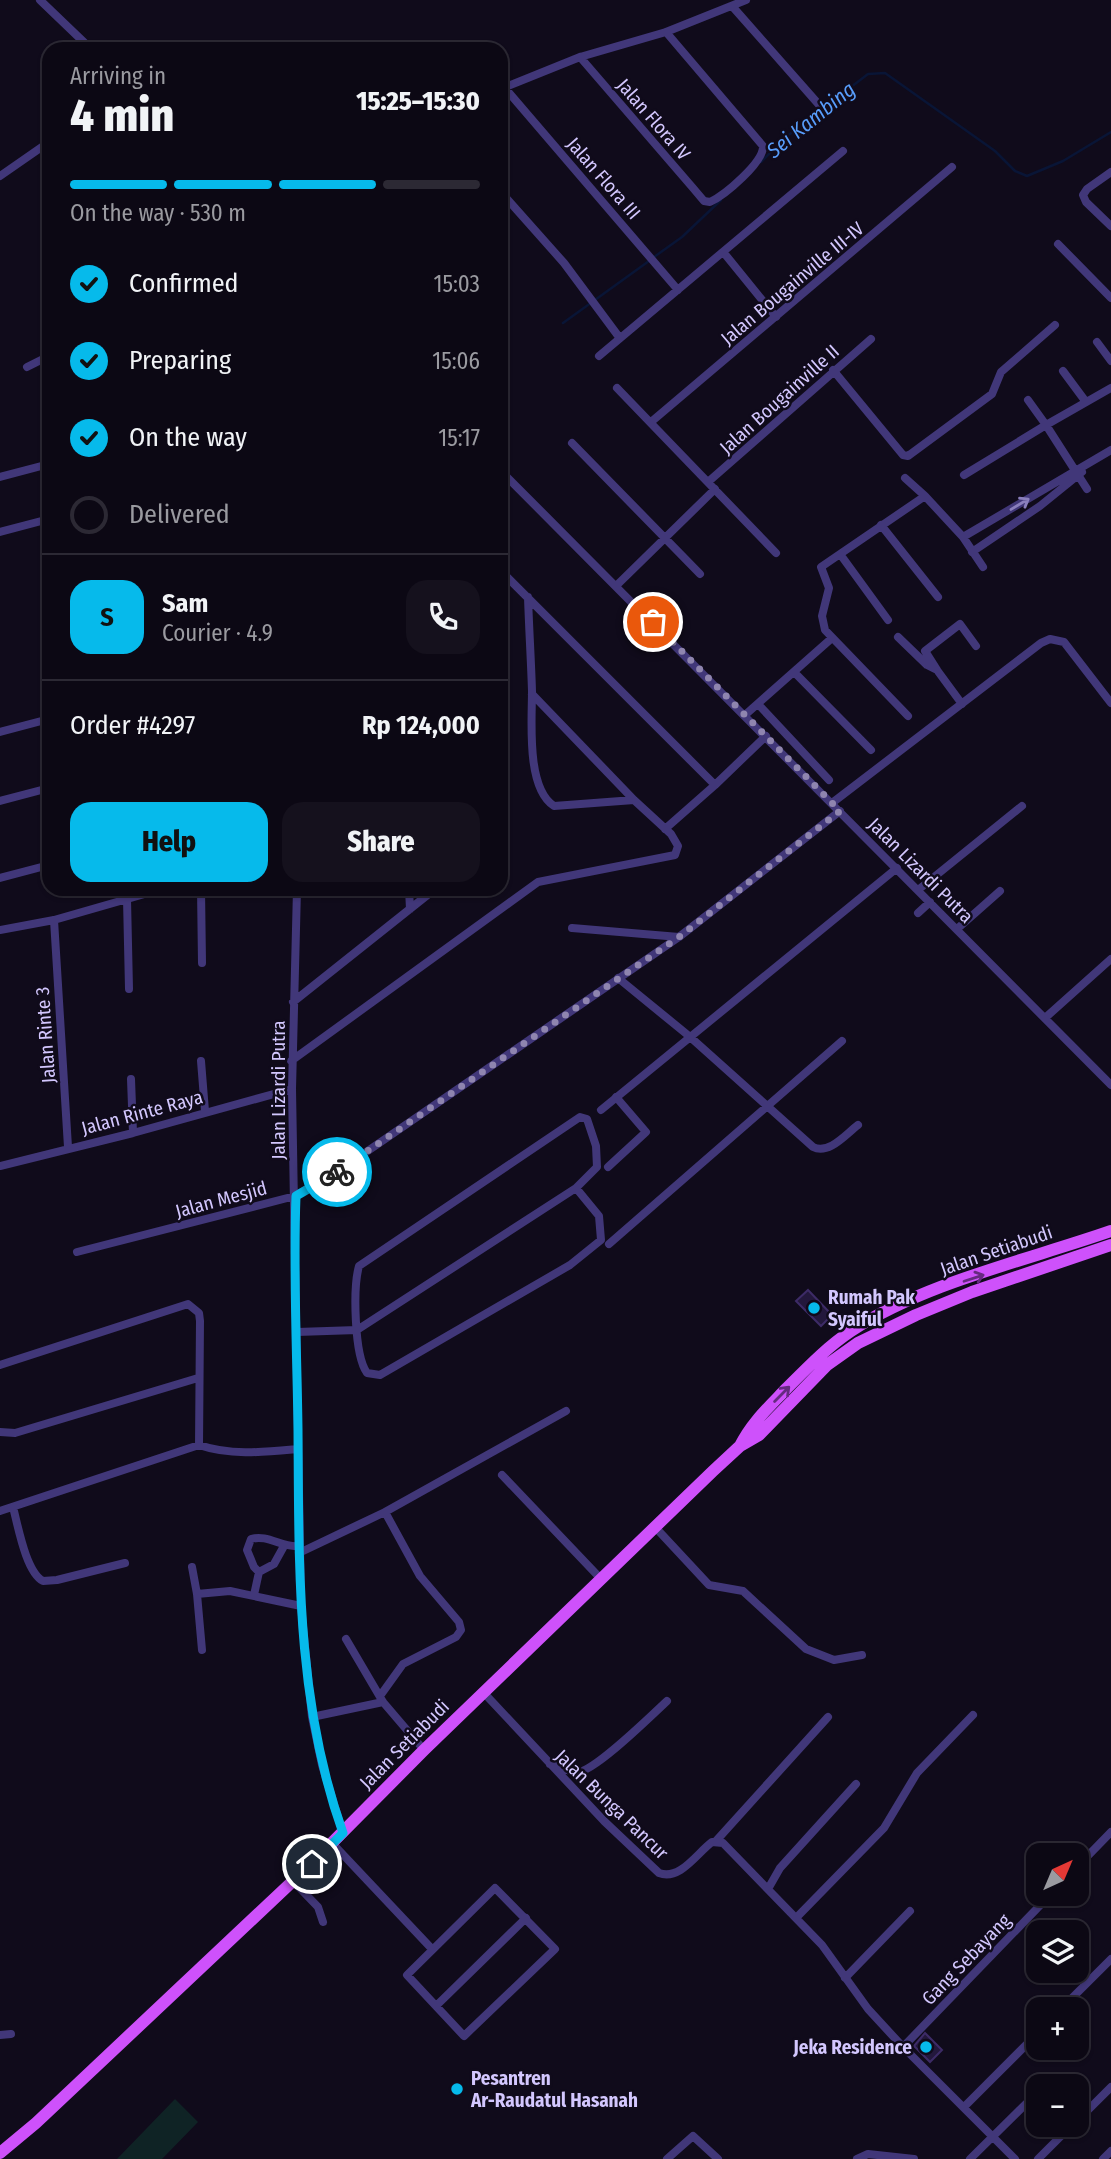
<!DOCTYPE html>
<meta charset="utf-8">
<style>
body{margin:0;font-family:"Fira Sans Condensed",sans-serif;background:#15111d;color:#f1f3f6;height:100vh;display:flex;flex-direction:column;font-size:26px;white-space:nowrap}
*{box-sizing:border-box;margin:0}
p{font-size:23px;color:#9a9aa0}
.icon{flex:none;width:38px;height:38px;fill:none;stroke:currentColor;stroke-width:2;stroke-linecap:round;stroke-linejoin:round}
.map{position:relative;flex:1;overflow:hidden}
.panel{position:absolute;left:42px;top:42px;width:466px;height:854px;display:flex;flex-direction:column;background:#0c0814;border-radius:21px;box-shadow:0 2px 5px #0004,0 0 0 2px #2c2934}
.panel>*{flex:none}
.needle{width:46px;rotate:44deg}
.tools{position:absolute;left:1026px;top:1843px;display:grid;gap:14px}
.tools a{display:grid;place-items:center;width:63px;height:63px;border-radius:14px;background:#0c0814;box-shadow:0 2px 5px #0004,0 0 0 2px #2c2934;font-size:35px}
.pin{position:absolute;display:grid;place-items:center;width:60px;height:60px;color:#fff;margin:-30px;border:4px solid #fff;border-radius:50%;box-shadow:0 2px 7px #0007}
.courier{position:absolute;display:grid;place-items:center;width:70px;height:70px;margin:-35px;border:5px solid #06baeb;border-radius:50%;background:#fff;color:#222;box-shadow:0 2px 9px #0007}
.headline em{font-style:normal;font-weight:800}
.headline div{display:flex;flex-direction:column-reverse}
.headline{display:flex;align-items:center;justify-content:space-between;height:119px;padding:0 28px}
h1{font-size:46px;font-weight:800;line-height:52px}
.bar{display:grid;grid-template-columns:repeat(4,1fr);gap:10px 7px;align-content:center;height:84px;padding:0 28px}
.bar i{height:9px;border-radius:5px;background:#2c2934}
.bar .on{background:#06baeb}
.bar p{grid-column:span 4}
.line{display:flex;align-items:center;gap:18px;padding:0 28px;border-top:2px solid #2c2934}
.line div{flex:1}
.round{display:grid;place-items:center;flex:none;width:74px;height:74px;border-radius:21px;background:#15111d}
ol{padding:0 28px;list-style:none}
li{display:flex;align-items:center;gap:21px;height:77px}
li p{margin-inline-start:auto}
li .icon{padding:7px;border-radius:50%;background:#06baeb;color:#111;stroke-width:4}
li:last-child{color:#9a9aa0}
li i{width:38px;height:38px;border:4px solid #2c2934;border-radius:50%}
.cta{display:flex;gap:14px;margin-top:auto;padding:14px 28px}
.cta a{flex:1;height:80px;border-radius:21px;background:#06baeb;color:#111;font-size:28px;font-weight:800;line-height:80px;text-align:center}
.cta a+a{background:#15111d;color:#f1f3f6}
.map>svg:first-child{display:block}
</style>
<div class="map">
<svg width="1111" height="2159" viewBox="0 0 1111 2159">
<rect width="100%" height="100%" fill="#100b1b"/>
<path fill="#0f2325" d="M175,2099L198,2122L162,2159H117Z"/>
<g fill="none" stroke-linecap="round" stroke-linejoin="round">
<path stroke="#091536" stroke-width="2.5" d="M761,162L786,137L868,74L885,73L995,151L1015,171L1027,176L1063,161L1111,132
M654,257L682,237L721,200
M563,323L649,261"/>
</g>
<path fill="#23183c" stroke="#3d2b67" stroke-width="2" d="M808,1290L832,1315L821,1326L796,1301Z
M925,2033L942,2050L930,2062L914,2046Z"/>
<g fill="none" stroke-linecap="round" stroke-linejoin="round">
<path stroke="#413779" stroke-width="8" d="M40,0L91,49
M732,6L821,107
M580,57L693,188L704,201L710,202C725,195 764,162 763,146L666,32
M503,88L580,57L666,32L746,0
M505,88L678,290
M1111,172L1087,189L1083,195L1086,202L1111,226
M0,176L49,142
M500,191L564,263L619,337
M1058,244L1111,298
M724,253L776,317
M1097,342L1111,361
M599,356L843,151
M27,367L49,356
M833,370L903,455L908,456L992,394L1001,372L1055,325
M1063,371L1086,402
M617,388L776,553
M651,422L952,167
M572,443L700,574
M500,470L1111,1085
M964,475L1046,425L1028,400
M0,477L49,464
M905,478L925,496
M708,482L871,339
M1087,489L1046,425L1111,388
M881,525L938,597
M0,532L49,519
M963,537L1111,450
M972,552L1040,506L1082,472
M840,554L888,620
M500,570L715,785L766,736
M617,585L715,489
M528,597C529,628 531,659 532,691C532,720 526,788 554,806L634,800
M898,637L927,665L937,670L962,704
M937,670L925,651L960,624L976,646
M795,673L871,750
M758,704L829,780
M745,715L832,638
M908,716L825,630L822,616L829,588L821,567L925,496L963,537L983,567
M0,732L49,719
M0,801L49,788
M832,803L1041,643L1050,639L1064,642L1111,703
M665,829L715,785
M0,878L49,865
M201,889L202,963
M297,889L292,1089L301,1606L312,1717L322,1765L343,1833
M409,889L410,909
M918,890L1022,806
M127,899L129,989
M918,913L930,902
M54,920L68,1147
M572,928L679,937
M957,929L1000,891
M0,930L54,920L162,889
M618,978L689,1036L813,1147C829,1155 846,1134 858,1125
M293,1002L435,889
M1045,1018L1111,959
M201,1061L205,1111
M291,1061L538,882L675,855L678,846L671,834L634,800L532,694
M131,1079L133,1133
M601,1110L897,868
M0,1166L133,1133L292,1089
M608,1167L646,1132L616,1097
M609,1244L842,1041
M77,1252L295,1196L340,1170L679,937L840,811
M297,1332L357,1330L576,1188L597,1167L596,1146L587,1119L580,1117L359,1266C353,1287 354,1355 367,1373L380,1375L570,1265L601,1240L599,1216L576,1188
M0,1365L188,1304L199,1313L200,1321L199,1445
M0,1432L15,1433L198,1378
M502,1475L601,1579
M13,1507C18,1526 26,1572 43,1581L57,1580L125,1563
M0,1511L199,1445C231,1456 265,1452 298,1449
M655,1527L709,1585L743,1591L806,1649L834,1660L862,1655
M299,1553L385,1512
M192,1567L197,1594L230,1591L301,1606
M259,1572L254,1567L247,1550L251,1539C268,1534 282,1548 299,1546
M197,1594L202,1650
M254,1595L259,1572L274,1564L284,1546
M346,1639L383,1702L424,1750
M484,1693L604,1821L659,1873C680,1881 697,1853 712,1842L723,1843L822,1945L868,2009L903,2047L1015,2159
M380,1696L403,1664L456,1637L461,1630L459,1622L420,1576L385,1512L566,1411
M312,1717L383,1702
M550,1764C558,1766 568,1772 577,1772C593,1773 652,1715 667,1701
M716,1841L828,1717
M332,1843L432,1949
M1076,1868L1111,1832
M293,1881L318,1907L323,1922
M495,1888L555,1949L464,2036L407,1975Z
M768,1889L780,1868L856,1784
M797,1917L884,1828L917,1773L973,1715
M845,1978L910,1911
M436,2006L526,1918
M1061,2009L1111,1959
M0,2035L11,2034
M903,2047L1051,1894
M1043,2086L1046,2084
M964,2107L1038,2033
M1076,2122L1111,2087
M667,2159L693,2136L718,2159
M857,2159L868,2154L914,2159
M970,2159L1038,2092
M1038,2159L1073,2124
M1103,2159L1111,2151"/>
<path stroke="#ce51fb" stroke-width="12" d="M740,1446C752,1422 769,1407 787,1388C807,1368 827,1347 851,1331C924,1283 1028,1260 1111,1231
M0,2153L36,2123L311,1864L424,1750L713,1471L740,1446L759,1435L827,1365L858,1343L916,1315L972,1292L1111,1245"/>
</g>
<defs><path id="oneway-shaft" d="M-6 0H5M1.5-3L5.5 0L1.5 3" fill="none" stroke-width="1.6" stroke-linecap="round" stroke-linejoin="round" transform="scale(1.75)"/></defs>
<use stroke="#8a7fbc" href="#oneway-shaft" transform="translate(1020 504) rotate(-31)"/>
<g stroke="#652a80">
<use href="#oneway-shaft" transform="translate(974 1278) rotate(-18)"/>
<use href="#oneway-shaft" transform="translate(782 1394) rotate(-45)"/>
</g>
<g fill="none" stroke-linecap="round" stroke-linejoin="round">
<path stroke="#8f85af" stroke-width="7" stroke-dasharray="0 12.6" d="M337,1172L679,937L840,811L653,622"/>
<path stroke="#06baeb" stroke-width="9" d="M312,1864L343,1833C296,1702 299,1566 298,1429C297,1351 293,1273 296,1196L337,1172"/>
</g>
<g fill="#06baeb" stroke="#100b1b" stroke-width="2.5">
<circle cx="814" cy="1308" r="7"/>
<circle cx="926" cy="2047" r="7"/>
<circle cx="457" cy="2089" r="7"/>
</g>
<g text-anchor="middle" stroke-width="5" stroke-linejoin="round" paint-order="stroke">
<g font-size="19" fill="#d3c7fe" stroke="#100b1b">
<text transform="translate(654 119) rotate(49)" y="7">Jalan Flora IV</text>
<text transform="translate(604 178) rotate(49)" y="7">Jalan Flora III</text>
<text transform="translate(792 283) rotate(-40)" y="7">Jalan Bougainville III-IV</text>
<text transform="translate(779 399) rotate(-42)" y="7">Jalan Bougainville II</text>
<text transform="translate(921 870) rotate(45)" y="7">Jalan Lizardi Putra</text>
<text transform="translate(45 1035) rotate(-94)" y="7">Jalan Rinte 3</text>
<text transform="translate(278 1090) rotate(-90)" y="7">Jalan Lizardi Putra</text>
<text transform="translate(142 1112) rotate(-15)" y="7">Jalan Rinte Raya</text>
<text transform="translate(221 1199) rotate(-15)" y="7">Jalan Mesjid</text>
<text transform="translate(996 1250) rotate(-19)" y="7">Jalan Setiabudi</text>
<text transform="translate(404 1744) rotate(-45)" y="7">Jalan Setiabudi</text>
<text transform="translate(612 1804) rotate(44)" y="7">Jalan Bunga Pancur</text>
<text transform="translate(966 1959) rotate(-46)" y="7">Gang Sebayang</text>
</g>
<g font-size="19" font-weight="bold" fill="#d3c7fe" stroke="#100b1b" text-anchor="start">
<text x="828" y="1304">Rumah Pak<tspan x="828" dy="22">Syaiful</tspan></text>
<text x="912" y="2054" text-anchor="end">Jeka Residence</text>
<text x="471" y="2085">Pesantren<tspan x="471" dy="22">Ar-Raudatul Hasanah</tspan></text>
</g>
<g font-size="21" font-style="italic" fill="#589dfb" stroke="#100b1b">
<text transform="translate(811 120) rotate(-39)" y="7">Sei Kambing</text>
</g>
</g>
</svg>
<div class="tools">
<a><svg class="needle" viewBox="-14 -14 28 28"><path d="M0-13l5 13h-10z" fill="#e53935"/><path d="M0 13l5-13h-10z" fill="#9a9aa0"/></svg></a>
<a><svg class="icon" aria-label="layers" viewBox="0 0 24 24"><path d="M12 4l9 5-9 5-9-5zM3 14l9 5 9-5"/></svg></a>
<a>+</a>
<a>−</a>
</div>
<div class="pin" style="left:653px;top:622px;background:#ea580c"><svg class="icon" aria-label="bag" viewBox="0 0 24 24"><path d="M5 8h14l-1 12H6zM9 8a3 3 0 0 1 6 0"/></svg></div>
<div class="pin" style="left:312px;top:1864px;background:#1f2937"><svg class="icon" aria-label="home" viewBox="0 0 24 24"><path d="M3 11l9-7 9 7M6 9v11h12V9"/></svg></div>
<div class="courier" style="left:337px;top:1172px"><svg class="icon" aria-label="bike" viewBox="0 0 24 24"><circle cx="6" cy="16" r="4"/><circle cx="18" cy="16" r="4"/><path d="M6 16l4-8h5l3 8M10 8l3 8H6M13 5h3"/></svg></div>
<section class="panel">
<div class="headline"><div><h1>4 min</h1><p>Arriving in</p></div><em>15:25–15:30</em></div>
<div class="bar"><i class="on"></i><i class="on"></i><i class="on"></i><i></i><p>On the way · 530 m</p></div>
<ol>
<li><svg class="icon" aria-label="check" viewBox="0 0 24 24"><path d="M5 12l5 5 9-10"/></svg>Confirmed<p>15:03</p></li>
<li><svg class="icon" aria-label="check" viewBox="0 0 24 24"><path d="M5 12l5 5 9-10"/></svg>Preparing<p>15:06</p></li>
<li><svg class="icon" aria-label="check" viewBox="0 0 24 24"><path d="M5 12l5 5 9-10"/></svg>On the way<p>15:17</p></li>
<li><i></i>Delivered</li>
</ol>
<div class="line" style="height:126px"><b class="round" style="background:#06baeb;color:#111">S</b><div><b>Sam</b><p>Courier · 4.9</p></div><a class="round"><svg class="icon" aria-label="phone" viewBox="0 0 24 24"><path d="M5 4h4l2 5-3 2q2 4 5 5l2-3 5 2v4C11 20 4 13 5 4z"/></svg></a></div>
<div class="line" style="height:91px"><div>Order #4297</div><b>Rp 124,000</b></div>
<div class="cta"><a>Help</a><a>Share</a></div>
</section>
</div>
